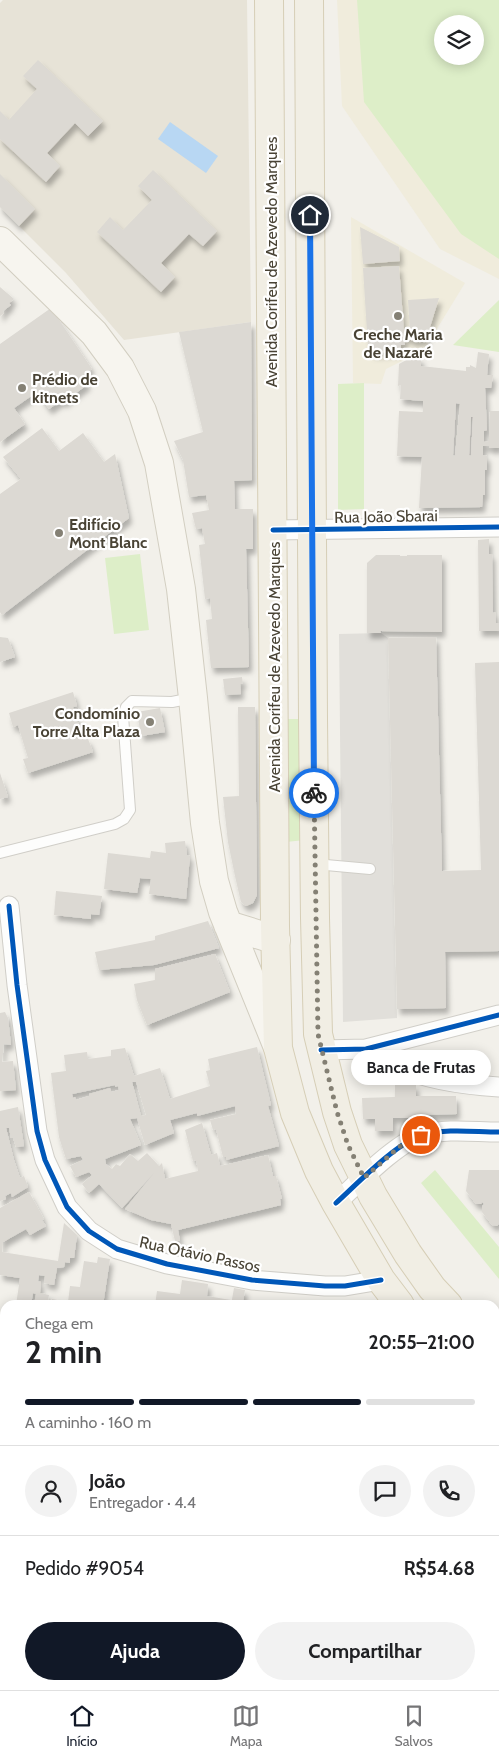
<!DOCTYPE html>
<html lang="pt">
<meta charset="utf-8">
<style>
body{margin:0;font-family:Cabin,sans-serif;background:#f2f2f2;color:#202124;height:100vh;display:flex;flex-direction:column;font-size:19px;white-space:nowrap}
*{box-sizing:border-box;margin:0}
p{font-size:16px;color:#757577}
.icon{flex:none;width:28px;height:28px;fill:none;stroke:currentColor;stroke-width:2;stroke-linecap:round;stroke-linejoin:round}
.map{position:relative;flex:1;overflow:hidden}
.side{position:absolute;left:0px;top:1300px;width:500px;height:390px;display:flex;flex-direction:column;background:#fff;border-radius:15px 15px 0 0;box-shadow:0 2px 12px #0003}
.side>*{flex:none}
.controls{position:absolute;left:434px;top:15px;display:grid;gap:10px}
.controls a{display:grid;place-items:center;width:50px;height:50px;border-radius:50%;background:#fff;box-shadow:0 2px 12px #0003;font-size:25px}
.pin{position:absolute;display:grid;place-items:center;width:42px;height:42px;color:#fff;margin:-21px;border:2px solid #fff;border-radius:50%;box-shadow:0 1px 5px #0007}
.courier{position:absolute;display:grid;place-items:center;width:50px;height:50px;margin:-25px;border:4px solid #1a73e8;border-radius:50%;background:#fff;color:#222;box-shadow:0 1px 6px #0007}
.bubble{position:absolute;height:35px;border-radius:18px;background:#fff;box-shadow:0 2px 12px #0003;font-size:16px;font-weight:800;line-height:35px;text-align:center}
.overview em{font-style:normal;font-weight:800}
.overview div{display:flex;flex-direction:column-reverse}
.overview{display:flex;align-items:center;justify-content:space-between;height:85px;padding:0 25px}
h1{font-size:32px;font-weight:800;line-height:38px}
.bar{display:grid;grid-template-columns:repeat(4,1fr);gap:8px 5px;align-content:center;height:60px;padding:0 25px}
.bar i{height:6px;border-radius:4px;background:#e0e0e0}
.bar .current{background:#111827}
.bar p{grid-column:span 4}
.line{display:flex;align-items:center;gap:12px;padding:0 25px;border-top:1px solid #e0e0e0}
.line div{flex:1}
.round{display:grid;place-items:center;flex:none;width:52px;height:52px;border-radius:26px;background:#f2f2f2}
.primary-button{display:flex;gap:10px;margin-top:auto;padding:10px 25px}
.primary-button a{flex:1;height:58px;border-radius:30px;background:#111827;color:#fff;font-size:20px;font-weight:800;line-height:58px;text-align:center}
.primary-button a+a{background:#f2f2f2;color:#202124}
.dock{display:flex;justify-content:space-around;align-items:center;height:70px;border-top:1px solid #e0e0e0;background:#fff;font-size:14px;color:#757577}
.dock a{display:grid;justify-items:center;gap:2px}
.dock .current{color:#111827}
.map>svg:first-child{display:block}
</style>
<div class="map">
<svg width="499" height="1690" viewBox="0 0 499 1690">
<defs>
<filter id="shadow"><feDropShadow dx="3" dy="5.5" stdDeviation="2.5" flood-color="#0004"/></filter>
</defs>
<rect width="100%" height="100%" fill="#f2f0ea"/>
<path fill="#e7e3d7" d="M3,0H247L251,322L124,340L66,273L0,207V3Z"/>
<path fill="#f0ecdc" fill-rule="evenodd" d="M337,0H499V279L440,249L342,106ZM442,24H475V56H442Z
M351,217L465,283L424,350L386,369L381,384L353,383Z"/>
<path fill="#ddeec8" fill-rule="evenodd" d="M357,0H499V259L461,234L364,102ZM442,24H475V56H442Z
M499,300V352L453,345Z
M364,383V509L338,510V384Z
M140,554L149,630L114,634L105,558Z
M285,719H305V840L286,842Z
M435,1170L499,1247V1279L421,1183Z"/>
<path fill="#e1dfda" d="M381,633L388,638L397,1018L343,1022L339,634Z"/>
<path fill="#b8d7f3" d="M170,122L218,156L206,173L158,139Z"/>
<path fill="#dcd9d3" fill-rule="evenodd" filter="url(#shadow)" d="M38,60L103,121L88,136L75,123L47,153L60,166L46,182L0,139V111L9,120L37,89L23,76Z
M153,170L217,231L203,246L189,234L161,263L175,277L161,292L97,232L110,217L123,230L152,200L138,186Z
M0,174L35,209L19,226L0,207Z
M360,227L399,247L400,261L363,264Z
M399,266L404,331L410,330L408,300L439,298L426,340L411,341V338H404L405,345H401V351L372,353V347L368,348L363,268Z
M0,287L14,299L9,303L11,305L3,311L4,313L0,316Z
M51,308L92,369L82,376L88,384L63,403L62,400L49,409L37,392L14,408L25,424L0,442V344Z
M251,322L252,480L234,481L235,509H253V549H246L249,667L211,668L206,620L212,619L210,598L205,599L199,545L205,544L202,528L196,529L192,513L209,510L206,495L189,497L183,460L174,441L203,432L179,332Z
M478,352L489,354L487,375H493L491,388H485L487,430L484,431V442L489,441L490,411H499V448H489V446H483V455L487,456V470H485V495H483L482,507L419,508L422,457L397,456L399,411L423,412V401L400,399L401,385L398,386L399,364L412,357L421,358V366L466,371V367H470V365L476,368ZM456,403L460,404L455,456L453,455ZM471,417H473L471,456L469,455Z
M42,428L59,451L83,433L104,462L115,454L129,518L2,615L0,612V494L21,479L3,457Z
M489,539V554H492L493,613L495,612L496,623H499V631H479L478,540Z
M376,555H400V556H407V555H442V632L380,631L381,633H367V563Z
M0,637L8,638L15,657L0,662Z
M436,637L442,871L481,870L475,663L499,662V951L445,952L446,1008L397,1009L388,638Z
M242,677L243,684H240L241,694L225,695L223,679Z
M73,692L77,706L73,707L84,740L88,739L93,752L28,773L23,759L28,758L18,725L13,727L9,713Z
M238,707H255L257,895L253,903L246,906L241,902L235,876L228,842L223,797L239,796Z
M160,708L165,732L141,736L137,712Z
M0,773L8,797L0,799Z
M185,841L187,855L190,856L186,899L149,894L151,879L140,878L137,893L104,889L108,853L150,858L151,851L166,853L165,843Z
M56,891L102,896L99,915L91,914V919L54,915Z
M208,921L219,948L154,965L99,970L95,952L155,940V936Z
M215,954L230,992L147,1025L137,1000L134,984L155,980V969Z
M5,1012L8,1018L11,1045L4,1044L2,1062L13,1061L16,1090L0,1091V1013Z
M257,1047L271,1105L268,1106L279,1146L226,1160V1157H223L216,1129L213,1130L210,1120L236,1114L235,1106L197,1116V1113L170,1120L174,1133L145,1145L137,1118L130,1119L141,1145L105,1159L106,1164L112,1169L116,1164L120,1166L130,1154L138,1161L147,1153L159,1166L162,1163L165,1179L198,1171L196,1160L193,1161L185,1130L202,1123L211,1155L217,1153L220,1166L268,1155L273,1176H276L282,1199H280L281,1205L178,1230L180,1241H175L171,1224L151,1220L125,1209L154,1173L122,1208L99,1184L89,1193L82,1184L92,1175L89,1172L76,1177L70,1166L83,1160L81,1156L66,1159L59,1137L51,1073L66,1071L64,1055L87,1052L88,1059L111,1056V1050L125,1048L134,1076L160,1068L170,1099L210,1086L206,1071L210,1070L208,1059ZM132,1082H136L146,1115L141,1116ZM115,1085V1087L118,1086L119,1090L111,1092L110,1088L89,1094V1096L76,1100L75,1097L73,1098L72,1094Z
M395,1085H416V1096H456L457,1114L420,1115V1118H393V1131H375V1119H363L362,1098L395,1097Z
M18,1107L24,1146L16,1147L13,1138H11L9,1128H6L14,1160L20,1178L24,1176L28,1187L12,1197L11,1193L5,1196L6,1199L0,1201V1111Z
M469,1170H499V1224L497,1226L492,1225L482,1212V1206L484,1204L482,1202L481,1204H476L466,1191Z
M29,1192L44,1219L42,1220L46,1226L30,1235L26,1229L3,1242L2,1252L58,1261L64,1223L77,1235L74,1258H70V1263L65,1262L64,1267L57,1268L54,1285L44,1283L45,1276L39,1275L38,1281L41,1282L40,1293L49,1295L47,1305H34L36,1294L33,1293L31,1305H16L20,1278L0,1275V1208Z
M98,1257L110,1259L103,1305H51L52,1299L68,1302L70,1286L80,1287L84,1261L97,1263Z
M182,1280L208,1284L207,1296L231,1300L230,1305H155L157,1291L180,1294Z
M234,1288L245,1290L243,1302L253,1305H231Z
M0,1372L5,1373L1,1399H0Z
M0,1426L5,1427V1455L0,1454Z
M0,1465L5,1466V1557H0Z
M499,1590V1625L495,1628V1593Z
M0,1606L5,1607V1685H29L28,1690L0,1687Z
M499,1634V1666L495,1668V1636Z
M140,1685H209L208,1690H139Z
M251,1685L272,1689V1685H350V1688L358,1689L250,1690Z
M361,1685H420L423,1690H360Z"/>
<g fill="none" stroke-linecap="round" stroke-linejoin="round">
<g stroke="#d0cec8" stroke-width="12">
<path id="lane" d="M0,853L115,824L124,819L130,810L123,716L126,707L132,701L172,702L192,698
M315,864L370,869"/>
</g>
<g stroke="#d0cec8" stroke-width="21">
<path id="street" d="M273,530L499,527
M9,906L17,985L37,1131L45,1160L67,1207L89,1231L117,1249L167,1264L252,1280L325,1286H345L381,1280
M366,1049C378,1055 389,1062 400,1067C428,1080 468,1085 499,1087
M321,1050L366,1049L499,1015
M336,1203C356,1185 398,1141 423,1135C447,1128 474,1132 499,1132
M0,1360L5,1361
M495,1443L499,1444
M0,1582L5,1583
M457,1685L460,1690"/>
</g>
<g stroke="#d2cec1" stroke-width="30">
<path id="secondary" d="M0,241L94,333L120,368L142,411L159,463L181,589L193,698L205,823L214,881L223,912L277,1045
M228,925L276,940"/>
</g>
<g stroke="#d6ceb6" stroke-width="30">
<path id="primary" d="M269,0L275,926L278,1048L295,1113L319,1171L336,1203L381,1280L400,1305
M309,0L313,719L315,918L318,1034L337,1112L348,1145L373,1196L408,1254L432,1288L448,1305
M495,1352L499,1356
M495,1403L499,1407"/>
</g>
<use href="#lane" stroke="#fdfdfc" stroke-width="10"/>
<use href="#street" stroke="#fdfdfc" stroke-width="19"/>
<use href="#secondary" stroke="#f7f5ef" stroke-width="28"/>
<use href="#primary" stroke="#f1eee4" stroke-width="28"/>
<g stroke="#fff" stroke-width="8">
<path id="cycleway" d="M273,530L499,527
M9,906L17,985L37,1131L45,1160L67,1207L89,1231L117,1249L167,1264L252,1280L325,1286H345L381,1280
M321,1050L366,1049L499,1015
M336,1203C356,1185 398,1141 423,1135C447,1128 474,1132 499,1132"/>
</g>
<use href="#cycleway" stroke="#0057b8" stroke-width="5"/>
</g>
<g fill="none" stroke-linecap="round" stroke-linejoin="round">
<path stroke="#848074" stroke-width="5" stroke-dasharray="0 9" d="M314,793L318,1034L337,1112L348,1145L364,1178L399,1147L421,1135"/>
<path stroke="#1a73e8" stroke-width="6" d="M310,215L314,793"/>
</g>
<g fill="#848074" stroke="#fff" stroke-width="2">
<circle cx="398" cy="316" r="5"/>
<circle cx="22" cy="388" r="5"/>
<circle cx="59" cy="533" r="5"/>
<circle cx="150" cy="722" r="5"/>
</g>
<g text-anchor="middle" stroke-width="4.5" stroke-linejoin="round" paint-order="stroke">
<g font-size="16" fill="#494335" stroke="#fff">
<text transform="translate(271 262) rotate(-90)" y="6">Avenida Corifeu de Azevedo Marques</text>
<text transform="translate(386 516) rotate(-1)" y="6">Rua João Sbarai</text>
<text transform="translate(274 667) rotate(-90)" y="6">Avenida Corifeu de Azevedo Marques</text>
<text transform="translate(200 1254) rotate(12)" y="6">Rua Otávio Passos</text>
</g>
<g font-size="16" font-weight="bold" fill="#494335" stroke="#fff" text-anchor="start">
<text x="398" y="340" text-anchor="middle">Creche Maria<tspan x="398" dy="18">de Nazaré</tspan></text>
<text x="32" y="385">Prédio de<tspan x="32" dy="18">kitnets</tspan></text>
<text x="69" y="530">Edifício<tspan x="69" dy="18">Mont Blanc</tspan></text>
<text x="140" y="719" text-anchor="end">Condomínio<tspan x="140" dy="18">Torre Alta Plaza</tspan></text>
</g>
</g>
</svg>
<div class="controls">
<a><svg class="icon" aria-label="layers" viewBox="0 0 24 24"><path d="M12 4l9 5-9 5-9-5zM3 14l9 5 9-5"/></svg></a>
</div>
<div class="pin" style="left:421px;top:1135px;background:#ea580c"><svg class="icon" aria-label="bag" viewBox="0 0 24 24"><path d="M5 8h14l-1 12H6zM9 8a3 3 0 0 1 6 0"/></svg></div>
<div class="pin" style="left:310px;top:215px;background:#1f2937"><svg class="icon" aria-label="home" viewBox="0 0 24 24"><path d="M3 11l9-7 9 7M6 9v11h12V9"/></svg></div>
<div class="courier" style="left:314px;top:793px"><svg class="icon" aria-label="bike" viewBox="0 0 24 24"><circle cx="6" cy="16" r="4"/><circle cx="18" cy="16" r="4"/><path d="M6 16l4-8h5l3 8M10 8l3 8H6M13 5h3"/></svg></div>
<div class="bubble" style="left:351px;top:1050px;width:140px">Banca de Frutas</div>
<section class="side">
<div class="overview"><div><h1>2 min</h1><p>Chega em</p></div><em>20:55–21:00</em></div>
<div class="bar"><i class="current"></i><i class="current"></i><i class="current"></i><i></i><p>A caminho · 160 m</p></div>
<div class="line" style="height:90px"><a class="round"><svg class="icon" aria-label="person" viewBox="0 0 24 24"><circle cx="12" cy="8" r="4"/><path d="M4 21q1-7 8-7t8 7"/></svg></a><div><b>João</b><p>Entregador · 4.4</p></div><a class="round"><svg class="icon" aria-label="chat" viewBox="0 0 24 24"><path d="M4 5h16v11H9l-5 4z"/></svg></a><a class="round"><svg class="icon" aria-label="phone" viewBox="0 0 24 24"><path d="M5 4h4l2 5-3 2q2 4 5 5l2-3 5 2v4C11 20 4 13 5 4z"/></svg></a></div>
<div class="line" style="height:65px"><div>Pedido #9054</div><b>R$54.68</b></div>
<div class="primary-button"><a>Ajuda</a><a>Compartilhar</a></div>
</section>
</div>
<nav class="dock">
<a class="current"><svg class="icon" aria-label="home" viewBox="0 0 24 24"><path d="M3 11l9-7 9 7M6 9v11h12V9"/></svg>Início</a>
<a><svg class="icon" aria-label="map" viewBox="0 0 24 24"><path d="M3 6l6-2 6 2 6-2v14l-6 2-6-2-6 2zM9 4v14M15 6v14"/></svg>Mapa</a>
<a><svg class="icon" aria-label="saved" viewBox="0 0 24 24"><path d="M7 4h10v16l-5-4-5 4z"/></svg>Salvos</a>
</nav>
